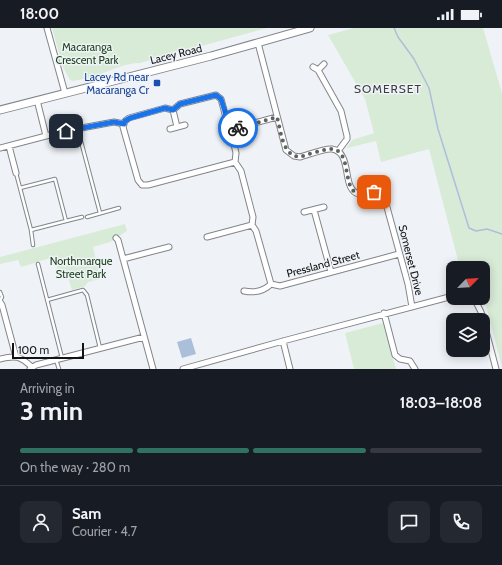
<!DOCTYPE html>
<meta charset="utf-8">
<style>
body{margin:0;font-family:Cabin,sans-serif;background:#242831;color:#f1f3f6;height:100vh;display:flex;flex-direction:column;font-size:15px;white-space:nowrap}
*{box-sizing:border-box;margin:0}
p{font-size:13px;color:#9ea1a6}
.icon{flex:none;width:22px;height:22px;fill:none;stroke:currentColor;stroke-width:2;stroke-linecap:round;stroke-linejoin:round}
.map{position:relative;height:341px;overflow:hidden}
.panel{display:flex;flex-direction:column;background:#171b24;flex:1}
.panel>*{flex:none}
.needle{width:26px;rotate:65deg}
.fabs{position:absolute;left:446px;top:233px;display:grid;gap:8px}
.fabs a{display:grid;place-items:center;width:44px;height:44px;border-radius:8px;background:#171b24;box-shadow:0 2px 10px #0003;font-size:20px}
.scale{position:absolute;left:12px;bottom:10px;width:72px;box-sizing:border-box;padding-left:4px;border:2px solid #121314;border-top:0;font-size:11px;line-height:14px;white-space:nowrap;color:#121314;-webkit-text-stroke:3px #eff3f7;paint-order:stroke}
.pin{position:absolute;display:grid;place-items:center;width:34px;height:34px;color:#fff;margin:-17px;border-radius:8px;box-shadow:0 2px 6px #0006}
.courier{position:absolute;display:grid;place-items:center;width:40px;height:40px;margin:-20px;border:3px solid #1a73e8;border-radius:50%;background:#fff;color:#222;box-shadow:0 1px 5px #0007}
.head em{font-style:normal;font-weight:700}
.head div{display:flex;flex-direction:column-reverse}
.head{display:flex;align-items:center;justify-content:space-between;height:68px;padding:0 20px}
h1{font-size:26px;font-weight:700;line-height:30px}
.bar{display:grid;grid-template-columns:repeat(4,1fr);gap:6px 4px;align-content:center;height:48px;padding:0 20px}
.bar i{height:5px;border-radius:3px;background:#363941}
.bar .selected{background:#307262}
.bar p{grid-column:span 4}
.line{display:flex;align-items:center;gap:10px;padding:0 20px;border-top:1px solid #363941}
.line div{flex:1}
.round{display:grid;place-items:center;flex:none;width:42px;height:42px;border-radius:8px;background:#242831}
.status{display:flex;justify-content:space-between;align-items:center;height:28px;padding:0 20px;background:#171b24;direction:ltr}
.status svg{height:11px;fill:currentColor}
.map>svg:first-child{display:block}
</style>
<div class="status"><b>18:00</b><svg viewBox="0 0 49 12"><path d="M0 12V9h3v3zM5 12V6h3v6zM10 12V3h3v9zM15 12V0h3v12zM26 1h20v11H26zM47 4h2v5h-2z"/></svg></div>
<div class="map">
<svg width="502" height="341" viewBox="0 0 502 341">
<rect width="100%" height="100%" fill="#eff3f7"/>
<path fill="#d8ebd7" d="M52,0H267L140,35C125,35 112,42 98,47C90,50 81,51 73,53L70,52L63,39Z
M354,0H483L502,65V339L483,266V240H460L429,121L381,134L376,113L347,120L352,112L374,105L365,71L328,7Z
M125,196L127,203L110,214L93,219L101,251L88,254L85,258L72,262L68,249L60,251L54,229L21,239L18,232L0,236V229Z
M383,295L396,341H354L345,305Z"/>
<path fill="#acbfda" d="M191,310L196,326L182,330L177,314Z"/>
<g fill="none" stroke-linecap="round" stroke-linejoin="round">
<path stroke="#acbfda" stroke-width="1.5" d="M394,0L398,9L414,31L429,60L438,101L469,200L476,203L487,201L502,206"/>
<g stroke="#828589" stroke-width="4.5">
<path id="lane" d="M78,102L100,185
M16,145L20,160L55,151L66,193L82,189
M20,160L31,202L66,193
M87,189L119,180
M31,202L33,217
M38,236L62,330
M0,264L2,269L0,273
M47,272L83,262L87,267L100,320
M56,332L59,341"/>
</g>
<g stroke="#828589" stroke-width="7">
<path id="street" d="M47,0L65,65
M258,15L286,122L294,128L300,129C308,127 325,120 332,121C352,124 342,157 356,165C367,171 376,156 385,172L408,256L412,279
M313,39L318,42L324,36
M318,42L341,83L347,108V111L338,123
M37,72L46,108
M173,82L177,99
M124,96L123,99L138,152L142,157H148L235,134
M170,101L185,97
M235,102L232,105V108L236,125L235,134L241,143L253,189L252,197L256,203L271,256L280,258L399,226
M235,102L239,99L277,89
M9,118L16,145
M0,120L65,103L114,94L124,96L125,93L129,90L165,80L173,82L180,76L216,67L221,71L227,93L235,102
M314,182L331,244
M304,184L324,179
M207,209L252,197
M116,210L118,212L153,341
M123,231L169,219
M244,263C254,265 263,264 271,256
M474,270L481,284L496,341
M0,274L2,277L16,329
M384,285L395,327L400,331L410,333L415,341
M283,313L290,341
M0,331C16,327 20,328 32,339
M30,341L36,337L144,309
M183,341L283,313L453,268"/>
</g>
<g stroke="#828589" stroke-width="9">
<path id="secondary" d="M0,82L211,28L310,0"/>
</g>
<use href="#lane" stroke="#fff" stroke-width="2.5"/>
<use href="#street" stroke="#fff" stroke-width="5"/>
<use href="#secondary" stroke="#fff" stroke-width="7"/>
</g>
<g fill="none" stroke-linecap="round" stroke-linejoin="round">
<path stroke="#5f6163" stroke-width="4" stroke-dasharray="0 7.2" d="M238,100L277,89C281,103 282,128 300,129C309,126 321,122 330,121C354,120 340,166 361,166C365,166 370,165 374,164"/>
<path stroke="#1a73e8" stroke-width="5" d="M66,103L114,94L124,96L125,93L130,90L165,80L173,82L180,76L216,67L221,71L228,93L235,102L238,100"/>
</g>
<rect fill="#1a4fb4" stroke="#eff3f7" stroke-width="1.5" x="153" y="51" width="8" height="8" rx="2"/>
<g text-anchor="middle" stroke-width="3" stroke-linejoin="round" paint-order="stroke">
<g font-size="11" fill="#1e421d" stroke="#eff3f7">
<text x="87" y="23">Macaranga<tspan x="87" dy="13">Crescent Park</tspan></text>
<text x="81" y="237">Northmarque<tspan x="81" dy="13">Street Park</tspan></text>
</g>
<g font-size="11" fill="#121314" stroke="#eff3f7">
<text transform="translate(176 26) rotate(-14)" y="4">Lacey Road</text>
<text transform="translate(411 232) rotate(76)" y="4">Somerset Drive</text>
<text transform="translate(323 236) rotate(-15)" y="4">Pressland Street</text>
</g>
<g font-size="11" fill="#164399" stroke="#eff3f7" text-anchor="end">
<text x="149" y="53">Lacey Rd near<tspan x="149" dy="13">Macaranga Cr</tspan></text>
</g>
<g font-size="12" letter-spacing="1" fill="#3c3e42" stroke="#eff3f7">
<text x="388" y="65">SOMERSET</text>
</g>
</g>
</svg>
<div class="fabs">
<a><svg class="needle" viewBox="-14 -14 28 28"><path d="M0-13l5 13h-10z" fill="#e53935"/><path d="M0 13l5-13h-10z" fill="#9ea1a6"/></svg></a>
<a><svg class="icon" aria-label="layers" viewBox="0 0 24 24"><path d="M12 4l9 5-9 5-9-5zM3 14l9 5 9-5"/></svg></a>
</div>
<div class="scale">100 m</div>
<div class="pin" style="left:374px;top:164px;background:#ea580c"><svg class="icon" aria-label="bag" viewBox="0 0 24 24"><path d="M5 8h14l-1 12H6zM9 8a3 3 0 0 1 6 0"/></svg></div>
<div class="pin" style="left:66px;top:103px;background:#1f2937"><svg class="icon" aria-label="home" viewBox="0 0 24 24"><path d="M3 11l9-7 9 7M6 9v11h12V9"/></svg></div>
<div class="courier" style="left:238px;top:100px"><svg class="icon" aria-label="bike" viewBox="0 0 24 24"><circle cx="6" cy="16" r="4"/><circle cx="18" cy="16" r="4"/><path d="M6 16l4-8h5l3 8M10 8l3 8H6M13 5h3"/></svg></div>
</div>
<section class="panel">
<div class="head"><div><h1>3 min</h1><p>Arriving in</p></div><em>18:03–18:08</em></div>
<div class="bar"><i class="selected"></i><i class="selected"></i><i class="selected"></i><i></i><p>On the way · 280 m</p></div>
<div class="line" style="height:72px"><a class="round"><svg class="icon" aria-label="person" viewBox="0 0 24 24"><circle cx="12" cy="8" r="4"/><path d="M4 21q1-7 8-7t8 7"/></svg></a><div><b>Sam</b><p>Courier · 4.7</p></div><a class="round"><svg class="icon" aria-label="chat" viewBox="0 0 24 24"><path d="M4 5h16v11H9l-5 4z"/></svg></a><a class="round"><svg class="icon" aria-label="phone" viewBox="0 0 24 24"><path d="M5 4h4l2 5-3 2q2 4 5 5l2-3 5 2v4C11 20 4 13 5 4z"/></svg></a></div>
</section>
